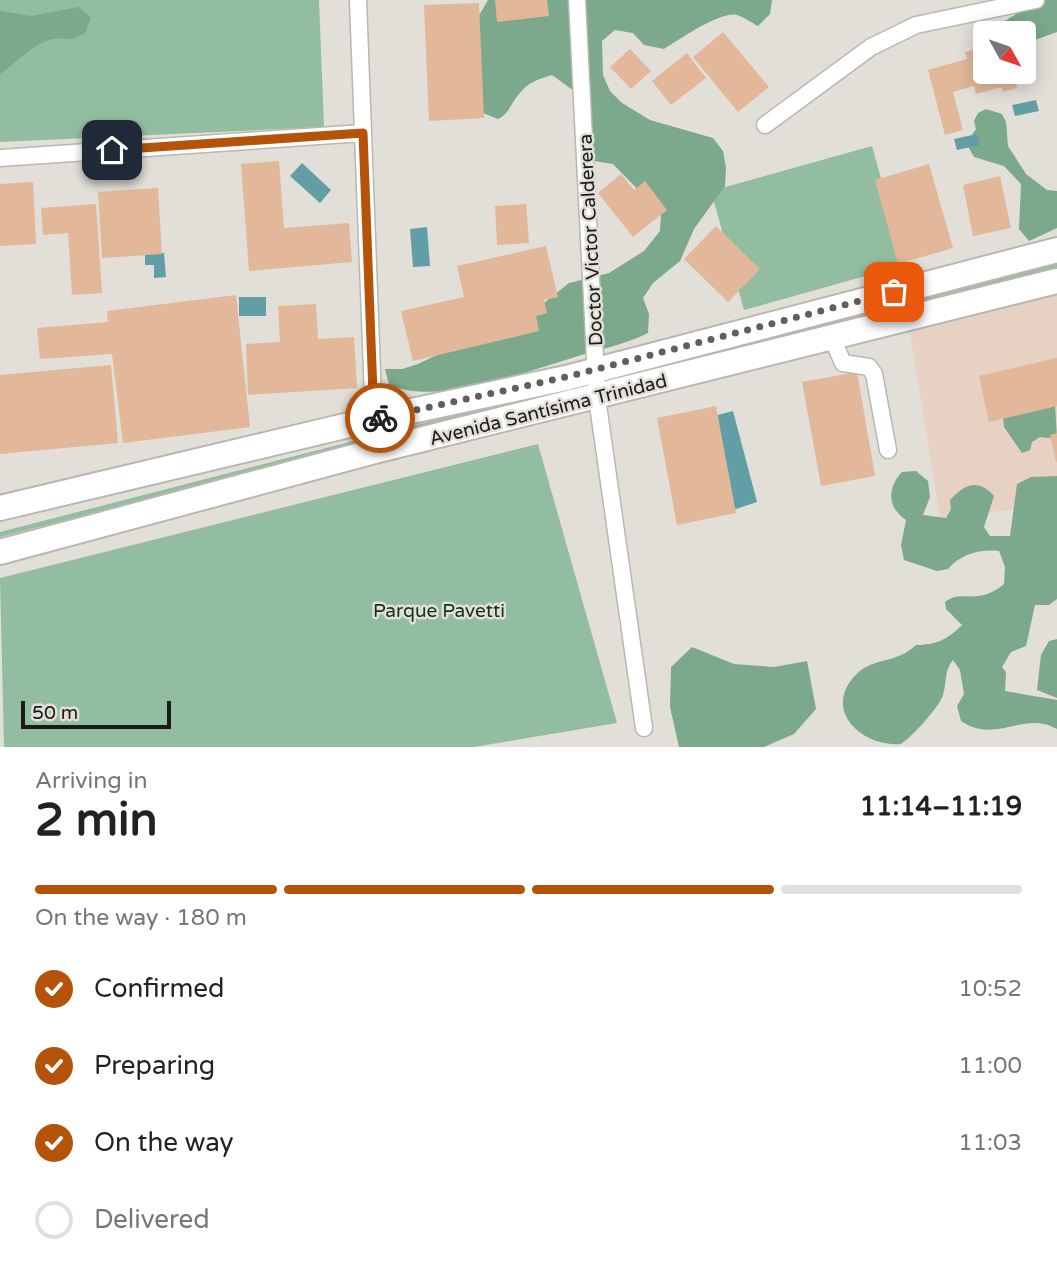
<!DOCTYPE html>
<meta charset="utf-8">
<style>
body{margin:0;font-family:"Varela Round",sans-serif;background:#f2f2f2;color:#222;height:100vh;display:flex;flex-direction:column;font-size:26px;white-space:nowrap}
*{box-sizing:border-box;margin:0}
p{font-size:23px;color:#767676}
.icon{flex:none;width:38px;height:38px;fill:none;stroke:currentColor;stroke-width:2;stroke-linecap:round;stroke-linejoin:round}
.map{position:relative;height:747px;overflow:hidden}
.sheet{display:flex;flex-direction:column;background:#fff;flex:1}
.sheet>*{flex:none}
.needle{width:46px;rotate:130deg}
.fabs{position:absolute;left:973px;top:21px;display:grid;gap:14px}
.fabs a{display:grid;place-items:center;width:63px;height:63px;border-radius:7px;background:#fff;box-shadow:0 4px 18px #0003;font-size:35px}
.scale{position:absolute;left:21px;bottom:18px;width:150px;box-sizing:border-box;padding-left:7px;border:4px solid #1b1a18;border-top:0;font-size:19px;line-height:24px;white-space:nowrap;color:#1b1a18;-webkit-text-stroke:5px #e2dfd8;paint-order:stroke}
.pin{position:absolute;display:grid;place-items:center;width:60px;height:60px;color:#fff;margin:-30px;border-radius:14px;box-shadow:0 4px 10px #0006}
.courier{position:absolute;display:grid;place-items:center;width:70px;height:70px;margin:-35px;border:5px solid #b45309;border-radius:50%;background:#fff;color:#222;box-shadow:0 2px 9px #0007}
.summary em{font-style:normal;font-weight:800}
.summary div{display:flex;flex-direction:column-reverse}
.summary{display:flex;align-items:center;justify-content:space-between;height:119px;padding:0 35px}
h1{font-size:46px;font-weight:800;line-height:52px}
.bar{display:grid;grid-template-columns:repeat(4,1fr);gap:10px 7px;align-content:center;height:84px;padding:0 35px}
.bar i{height:9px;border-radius:5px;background:#e0e0e0}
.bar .current{background:#b45309}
.bar p{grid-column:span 4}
ol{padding:0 35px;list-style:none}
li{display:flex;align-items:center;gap:21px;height:77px}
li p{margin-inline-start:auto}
li .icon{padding:7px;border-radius:50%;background:#b45309;color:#fff;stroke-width:4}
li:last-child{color:#767676}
li i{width:38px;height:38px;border:4px solid #e0e0e0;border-radius:50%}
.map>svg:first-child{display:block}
</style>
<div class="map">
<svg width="1057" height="747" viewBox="0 0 1057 747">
<rect width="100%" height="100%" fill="#e2dfd8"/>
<path fill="#e6d1c3" d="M1057,296V505L940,517L910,333Z"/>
<path fill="#93bda1" d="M0,0H319L324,127L0,142Z
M872,146L905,265L744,310L711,191Z
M1057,262V268L626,378L624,375Z
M550,392L553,396L402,431L404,428Z
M365,438L366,443L0,537V532Z
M538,444L617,723L474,747H4L0,578Z"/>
<path fill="#7ca88b" d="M488,0H772L770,14L758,26C752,23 744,17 737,15C720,11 679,40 664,49L644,45L633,33L615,30L602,41L603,75L610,91L622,103L650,120L713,138L723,151L726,168L725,186L694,229L680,261L653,283L643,298L649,314L648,333C624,345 597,350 572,358C520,373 442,406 389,385L385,369H402L418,364L544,303L569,283L609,273L644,251L660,231L661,215L656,208L613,164L594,161L575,142L578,98L574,91L552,75C539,79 528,82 519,94C511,103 509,114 498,119L465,106L470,31Z
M1020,0H1057V32L1024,44V33H1000L999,26C1007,17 1017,16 1025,7Z
M79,7L91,18L85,33C66,44 70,37 53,39C34,42 16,64 0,74V11L31,16Z
M986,109L1002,114L1006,122L1008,146L1026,174L1047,190L1057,191V228L1029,241L1019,229L1021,184L1004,166L974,157L966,143L976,129L974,121L978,113Z
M1055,404L1057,439L1040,437L1032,442L1030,450L1022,453L1004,427L1003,418Z
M916,471L928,481L930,497L923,515L946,518L951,509L950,500C965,484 978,478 994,496L984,527L990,536H1010L1017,484L1031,477L1057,476V599L1049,605H1035L1026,646L1011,652L1002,667L1006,672L1005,691L1057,700V729C1022,710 996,745 961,721L957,706L964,694L960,670L953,660C944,671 947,681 943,695C940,706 911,738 901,744C863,747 825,713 852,679C871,655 894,666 916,645C937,645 948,639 962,625L946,609L945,602C962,588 977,607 1004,584L1005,567L999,551C979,549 961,554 948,569L937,571L904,560L901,545L906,520C887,507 887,488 902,472Z
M1057,639V698L1037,690L1041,655L1049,641Z
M692,647L734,664L774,667L807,661L816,709L794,734L764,747H679L670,707L671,667Z"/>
<path fill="#619ea6" d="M1036,100L1039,111L1015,116L1012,105Z
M977,134L980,145L957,150L954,139Z
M302,163L331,190L320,203L290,176Z
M427,227L430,266L413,267L410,229Z
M164,253L166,277L154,278V265H145V254Z
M239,297H266V316H239Z
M733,411L757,502L733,510L710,417Z"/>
<path fill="#e2b79a" d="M495,0H547L549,16L497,22Z
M479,3L484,118L429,121L424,5Z
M723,32L769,87L738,112L693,57Z
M985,47V72H1022L1025,81L1016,83L1017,88L1003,92L1001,87L976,94L974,86L953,92L963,130L945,135L928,70L967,59L965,52Z
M630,49L651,71L631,89L610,67Z
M687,53L706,78L671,105L652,81Z
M279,161L284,228L349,223L352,262L249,271L241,164Z
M929,164L953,248L898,264L875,180Z
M621,174L634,190L645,181L667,210L633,237L598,193Z
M1000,176L1011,228L973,236L963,185Z
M33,182L36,244L0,246V184Z
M158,188L162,254L102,258L98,192Z
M96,204L102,293L72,295L68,233L43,235L41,208Z
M526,204L529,243L497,245L495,206Z
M716,226L760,269L728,302L684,259Z
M546,246L558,297L544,300L547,313L536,316L539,331L413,361L401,311L464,297L457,266Z
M236,295L250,427L123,443L112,354L40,359L37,328L108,322L107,311Z
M316,304L318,339L354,337L357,388L248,395L246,344L280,342L278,306Z
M1057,358V406L989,422L979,376Z
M111,365L118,443L0,454V375Z
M857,372L875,476L821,486L802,382Z
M716,406L736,513L677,525L657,418Z
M1057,433V462H1056L1050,435Z"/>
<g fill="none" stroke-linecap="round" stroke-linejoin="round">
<g stroke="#bab7b1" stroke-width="19">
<path id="minor" d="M358,0L375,451
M577,0L597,398L644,728
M765,125L871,47L916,25L1036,0
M0,158L363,133
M832,338L843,363L869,367L874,374L888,450"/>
</g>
<g stroke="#bab7b1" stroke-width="28">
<path id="primary" d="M0,508L374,419L566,378L1057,250
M0,552L375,451L1057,281"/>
</g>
<use href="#minor" stroke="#fff" stroke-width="16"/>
<use href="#primary" stroke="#fff" stroke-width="24"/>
</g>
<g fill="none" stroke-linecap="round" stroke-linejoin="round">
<path stroke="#615f5b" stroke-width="7" stroke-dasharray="0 12.6" d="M380,418L566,377L894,292"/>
<path stroke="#b45309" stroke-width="9" d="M112,150L363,133L374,419L380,418"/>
</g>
<g text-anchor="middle" stroke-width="5" stroke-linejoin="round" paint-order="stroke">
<g font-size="19" fill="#1b1a18" stroke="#e2dfd8">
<text transform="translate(590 240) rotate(-93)" y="7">Doctor Victor Calderera</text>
<text transform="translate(548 409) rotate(-14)" y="7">Avenida Santísima Trinidad</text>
</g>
<g font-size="19" fill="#0d321e" stroke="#e2dfd8">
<text x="439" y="617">Parque Pavetti</text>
</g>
</g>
</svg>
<div class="fabs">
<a><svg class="needle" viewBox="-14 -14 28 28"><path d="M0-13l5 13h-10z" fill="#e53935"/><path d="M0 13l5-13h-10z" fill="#767676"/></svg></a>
</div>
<div class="scale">50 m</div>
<div class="pin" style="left:894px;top:292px;background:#ea580c"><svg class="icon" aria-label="bag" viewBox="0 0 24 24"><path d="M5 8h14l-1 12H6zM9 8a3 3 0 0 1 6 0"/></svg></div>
<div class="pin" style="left:112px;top:150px;background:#1f2937"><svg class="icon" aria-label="home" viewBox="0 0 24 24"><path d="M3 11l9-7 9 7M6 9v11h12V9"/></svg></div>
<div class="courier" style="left:380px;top:418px"><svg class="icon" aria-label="bike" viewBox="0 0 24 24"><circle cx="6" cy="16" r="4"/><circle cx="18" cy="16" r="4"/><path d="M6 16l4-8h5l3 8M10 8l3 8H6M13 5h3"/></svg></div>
</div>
<section class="sheet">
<div class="summary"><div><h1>2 min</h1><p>Arriving in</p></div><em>11:14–11:19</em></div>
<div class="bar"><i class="current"></i><i class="current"></i><i class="current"></i><i></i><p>On the way · 180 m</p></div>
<ol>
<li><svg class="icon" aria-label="check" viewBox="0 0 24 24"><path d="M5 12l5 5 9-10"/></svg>Confirmed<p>10:52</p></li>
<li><svg class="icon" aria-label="check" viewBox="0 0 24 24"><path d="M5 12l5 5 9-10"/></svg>Preparing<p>11:00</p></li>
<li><svg class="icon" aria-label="check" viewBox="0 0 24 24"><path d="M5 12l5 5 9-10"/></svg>On the way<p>11:03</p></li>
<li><i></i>Delivered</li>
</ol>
</section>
